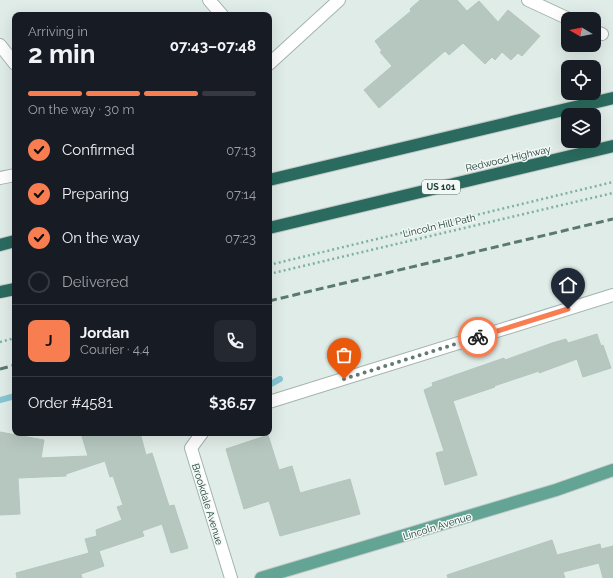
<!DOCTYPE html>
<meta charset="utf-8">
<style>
body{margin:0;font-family:Raleway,sans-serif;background:#242831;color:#f1f3f6;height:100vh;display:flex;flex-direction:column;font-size:15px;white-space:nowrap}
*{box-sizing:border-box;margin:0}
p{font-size:13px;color:#9ea1a6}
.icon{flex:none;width:22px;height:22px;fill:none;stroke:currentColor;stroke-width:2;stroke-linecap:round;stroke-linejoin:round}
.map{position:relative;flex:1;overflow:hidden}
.drawer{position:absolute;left:12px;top:12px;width:260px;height:424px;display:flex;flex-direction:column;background:#171b24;border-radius:8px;box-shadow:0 4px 16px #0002}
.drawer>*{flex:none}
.needle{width:26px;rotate:280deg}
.controls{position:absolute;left:561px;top:12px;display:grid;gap:8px}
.controls a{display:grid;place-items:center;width:40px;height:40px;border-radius:8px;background:#171b24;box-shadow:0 4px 16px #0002;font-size:20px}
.pin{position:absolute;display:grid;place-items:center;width:34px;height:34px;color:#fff;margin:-41px -17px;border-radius:50% 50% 50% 0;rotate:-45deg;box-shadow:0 0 4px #0007}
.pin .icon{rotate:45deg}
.courier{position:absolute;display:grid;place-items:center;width:40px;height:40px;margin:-20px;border:3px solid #f87e52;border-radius:50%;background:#fff;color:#222;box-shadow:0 1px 5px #0007}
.head em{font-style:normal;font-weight:700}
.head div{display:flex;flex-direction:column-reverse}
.head{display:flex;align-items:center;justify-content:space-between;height:68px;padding:0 16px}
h1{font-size:26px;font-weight:700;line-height:30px}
.bar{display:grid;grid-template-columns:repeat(4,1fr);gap:6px 4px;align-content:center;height:48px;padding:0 16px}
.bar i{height:5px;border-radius:3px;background:#363941}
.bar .active{background:#f87e52}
.bar p{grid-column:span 4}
.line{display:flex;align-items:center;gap:10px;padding:0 16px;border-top:1px solid #363941}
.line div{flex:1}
.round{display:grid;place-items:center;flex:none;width:42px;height:42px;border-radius:8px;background:#242831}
ol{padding:0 16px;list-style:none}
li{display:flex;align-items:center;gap:12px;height:44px}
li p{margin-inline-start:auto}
li .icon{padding:4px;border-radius:50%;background:#f87e52;color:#111;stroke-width:4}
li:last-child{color:#9ea1a6}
li i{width:22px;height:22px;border:2px solid #363941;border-radius:50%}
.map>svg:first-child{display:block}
</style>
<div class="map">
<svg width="613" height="578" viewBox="0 0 613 578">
<rect width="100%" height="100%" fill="#e0ece7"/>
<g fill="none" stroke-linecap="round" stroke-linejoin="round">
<path stroke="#86c6d4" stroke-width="6" d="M269,385L280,379
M0,400L15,396"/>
</g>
<path fill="#b6c7c0" stroke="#b3c6be" d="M420,0H457L467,11L479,1L498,22L508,10L540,36L522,56L518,53L511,60L502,52L495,60L492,57L485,64L463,43L449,55L445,51L379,108L364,90L392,66L380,52L382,51L375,41L411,11L410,9Z
M597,334L601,346L603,345L611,368L583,377L577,359L539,373V371L494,386L495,387L453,401L477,475L445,485L436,453L444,451L424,390L433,386L432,383L504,358L505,360L552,343L566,339L568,343Z
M0,432L44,440L41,458L88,456L81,433H140L146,455L152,453L169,506L174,505L188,548L171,553L162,524L142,531L144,536L99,551L104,566L81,574L82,578H17L16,573L89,553L85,539L97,536L96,530L122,520L117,507L123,505L113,476L110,477L105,461L66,474V476L18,478L20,514L0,515Z
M268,435L279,470L292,466L300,493L350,479L360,514L280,536L269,501L244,509L226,449Z
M552,540L557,555L600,544L601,549L613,546V578H603L599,563L563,572L565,578H448L447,575Z"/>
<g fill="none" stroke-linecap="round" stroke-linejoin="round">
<g stroke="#a3b4ae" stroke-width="14">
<path id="minor" d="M209,0L222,15
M528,0L569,19
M594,31L602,34
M0,45L15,64
M269,64L339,0
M0,178L15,175
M269,402L613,295
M202,433L191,448L231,578"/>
</g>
<g stroke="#c1c9c7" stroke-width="14">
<path id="major" d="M261,578L556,490L613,470"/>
</g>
<g stroke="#c1c9c7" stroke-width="14">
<path id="highway" d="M269,180L613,98
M269,228L613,146
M0,245L15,241
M0,292L15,289"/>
</g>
<path stroke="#7fb1a2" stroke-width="2.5" stroke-dasharray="2 3" stroke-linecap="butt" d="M269,265L613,182
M269,274L613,193
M0,342L15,338"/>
<use href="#minor" stroke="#fff" stroke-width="12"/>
<use href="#major" stroke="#63a494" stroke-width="12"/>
<use href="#highway" stroke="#2b6b5f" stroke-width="12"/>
<path stroke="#5a7971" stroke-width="3" stroke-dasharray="8 4" stroke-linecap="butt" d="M269,301L613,219
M0,369L15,365"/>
</g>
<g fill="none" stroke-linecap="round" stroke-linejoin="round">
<path stroke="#637a74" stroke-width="4" stroke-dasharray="0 7.2" d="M344,379L478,337"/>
<path stroke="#f87e52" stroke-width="5" d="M478,337L568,309"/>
</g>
<g text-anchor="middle" stroke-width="3" stroke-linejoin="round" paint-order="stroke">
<rect fill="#f1f8f5" stroke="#5f756f" stroke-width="1" x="422" y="180" width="38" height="14" rx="3"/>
<g font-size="9" font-weight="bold" fill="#203d36">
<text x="441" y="190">US 101</text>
</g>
<g font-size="10" fill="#203d36" stroke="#f1f8f5">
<text transform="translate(508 158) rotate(-13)" y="4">Redwood Highway</text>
<text transform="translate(439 225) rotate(-13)" y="4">Lincoln Hill Path</text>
<text transform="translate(208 504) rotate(73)" y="4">Brookdale Avenue</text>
<text transform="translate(437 526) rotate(-17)" y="4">Lincoln Avenue</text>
</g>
</g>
</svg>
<div class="controls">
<a><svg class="needle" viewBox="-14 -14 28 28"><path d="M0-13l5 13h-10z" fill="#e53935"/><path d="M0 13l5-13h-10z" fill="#9ea1a6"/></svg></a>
<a><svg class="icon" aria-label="locate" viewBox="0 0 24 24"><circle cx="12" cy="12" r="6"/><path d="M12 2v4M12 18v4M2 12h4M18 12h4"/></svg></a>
<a><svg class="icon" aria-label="layers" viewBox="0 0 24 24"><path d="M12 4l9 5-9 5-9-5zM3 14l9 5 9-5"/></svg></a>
</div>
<div class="pin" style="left:344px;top:379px;background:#ea580c"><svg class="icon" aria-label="bag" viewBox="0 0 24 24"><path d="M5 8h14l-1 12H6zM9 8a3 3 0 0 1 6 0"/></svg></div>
<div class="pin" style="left:568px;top:309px;background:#1f2937"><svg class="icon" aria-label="home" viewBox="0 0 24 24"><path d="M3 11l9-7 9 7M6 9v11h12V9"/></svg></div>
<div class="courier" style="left:478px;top:337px"><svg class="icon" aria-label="bike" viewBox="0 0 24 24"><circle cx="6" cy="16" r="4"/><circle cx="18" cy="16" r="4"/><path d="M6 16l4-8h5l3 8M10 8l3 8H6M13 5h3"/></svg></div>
<section class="drawer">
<div class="head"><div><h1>2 min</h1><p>Arriving in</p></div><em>07:43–07:48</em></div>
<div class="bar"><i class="active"></i><i class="active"></i><i class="active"></i><i></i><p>On the way · 30 m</p></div>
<ol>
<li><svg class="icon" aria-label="check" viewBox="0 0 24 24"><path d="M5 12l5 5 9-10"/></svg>Confirmed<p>07:13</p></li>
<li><svg class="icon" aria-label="check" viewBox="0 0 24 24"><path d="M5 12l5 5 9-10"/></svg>Preparing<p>07:14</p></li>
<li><svg class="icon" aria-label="check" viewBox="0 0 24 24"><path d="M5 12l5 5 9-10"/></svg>On the way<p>07:23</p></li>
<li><i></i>Delivered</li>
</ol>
<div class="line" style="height:72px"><b class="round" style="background:#f87e52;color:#111">J</b><div><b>Jordan</b><p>Courier · 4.4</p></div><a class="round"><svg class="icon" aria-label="phone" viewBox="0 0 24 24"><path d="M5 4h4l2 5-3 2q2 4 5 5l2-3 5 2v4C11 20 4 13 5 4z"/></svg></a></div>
<div class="line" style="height:52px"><div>Order #4581</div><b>$36.57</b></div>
</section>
</div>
